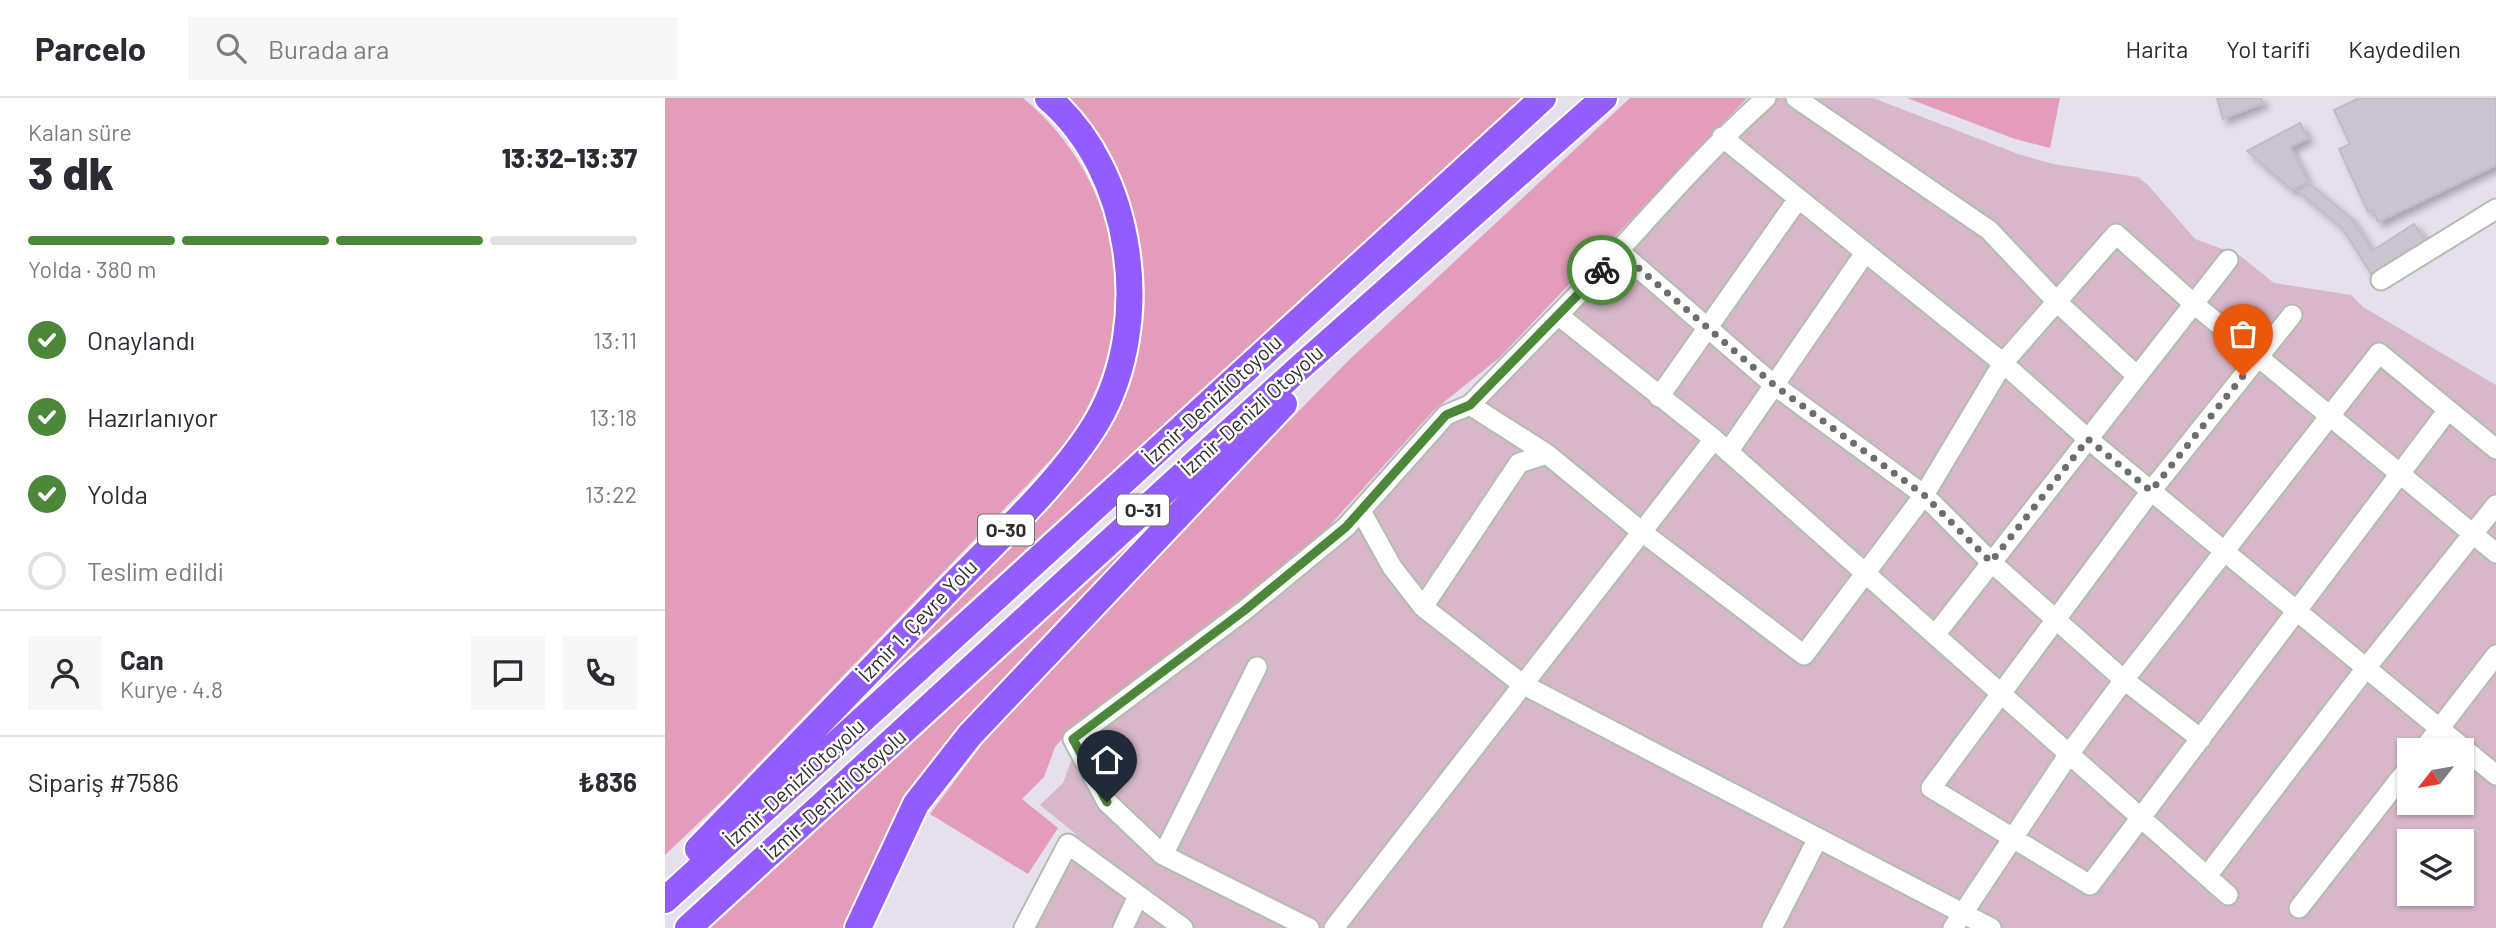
<!DOCTYPE html>
<html lang="tr">
<meta charset="utf-8">
<style>
body{margin:0;font-family:Barlow,sans-serif;background:#f7f7f7;color:#2b2b33;height:100vh;display:flex;flex-direction:column;font-size:26px;white-space:nowrap}
*{box-sizing:border-box;margin:0}
p{font-size:23px;color:#7c7c81}
.icon{flex:none;width:38px;height:38px;fill:none;stroke:currentColor;stroke-width:2;stroke-linecap:round;stroke-linejoin:round}
.map{position:relative;flex:1;overflow:hidden}
.side{display:flex;flex-direction:column;background:#fff;width:665px}
.side>*{flex:none}
.needle{width:46px;rotate:239deg}
.buttons{position:absolute;left:1732px;top:640px;display:grid;gap:14px}
.buttons a{display:grid;place-items:center;width:77px;height:77px;border-radius:0px;background:#fff;box-shadow:0 2px 5px #0004;font-size:35px}
.pin{position:absolute;display:grid;place-items:center;width:60px;height:60px;color:#fff;margin:-72px -30px;border-radius:50% 50% 50% 0;rotate:-45deg;box-shadow:0 0 7px #0007}
.pin .icon{rotate:45deg}
.courier{position:absolute;display:grid;place-items:center;width:70px;height:70px;margin:-35px;border:5px solid #4c873a;border-radius:50%;background:#fff;color:#222;box-shadow:0 2px 9px #0007}
.overview em{font-style:normal;font-weight:800}
.overview div{display:flex;flex-direction:column-reverse}
.overview{display:flex;align-items:center;justify-content:space-between;height:119px;padding:0 28px}
h1{font-size:46px;font-weight:800;line-height:52px}
.bar{display:grid;grid-template-columns:repeat(4,1fr);gap:10px 7px;align-content:center;height:84px;padding:0 28px}
.bar i{height:9px;border-radius:5px;background:#e1e1e2}
.bar .current{background:#4c873a}
.bar p{grid-column:span 4}
.line{display:flex;align-items:center;gap:18px;padding:0 28px;border-top:2px solid #e1e1e2}
.line div{flex:1}
.round{display:grid;place-items:center;flex:none;width:74px;height:74px;border-radius:0px;background:#f7f7f7}
ol{padding:0 28px;list-style:none}
li{display:flex;align-items:center;gap:21px;height:77px}
li p{margin-inline-start:auto}
li .icon{padding:7px;border-radius:50%;background:#4c873a;color:#fff;stroke-width:4}
li:last-child{color:#7c7c81}
li i{width:38px;height:38px;border:4px solid #e1e1e2;border-radius:50%}
header{display:flex;align-items:center;gap:42px;box-sizing:border-box;height:98px;padding:0 35px;background:#fff;border-bottom:2px solid #e1e1e2}
header strong{font-size:33px}
nav{display:flex;gap:38px;margin-inline-start:auto;font-size:24px}
.search{width:490px;height:63px;background:#f7f7f7;display:flex;align-items:center;gap:18px;box-sizing:border-box;padding:0 24px;border-radius:0px;color:#7c7c81;font-size:26px}
main{display:flex;flex:1;min-height:0}
.map>svg:first-child{display:block}
</style>
<header>
<strong>Parcelo</strong>
<div class="search"><svg class="icon" aria-label="search" viewBox="0 0 24 24"><circle cx="10" cy="10" r="6"/><path d="M15 15l6 6"/></svg>Burada ara</div>
<nav><a>Harita</a><a>Yol tarifi</a><a>Kaydedilen</a></nav>
</header>
<main>
<section class="side">
<div class="overview"><div><h1>3 dk</h1><p>Kalan süre</p></div><em>13:32–13:37</em></div>
<div class="bar"><i class="current"></i><i class="current"></i><i class="current"></i><i></i><p>Yolda · 380 m</p></div>
<ol>
<li><svg class="icon" aria-label="check" viewBox="0 0 24 24"><path d="M5 12l5 5 9-10"/></svg>Onaylandı<p>13:11</p></li>
<li><svg class="icon" aria-label="check" viewBox="0 0 24 24"><path d="M5 12l5 5 9-10"/></svg>Hazırlanıyor<p>13:18</p></li>
<li><svg class="icon" aria-label="check" viewBox="0 0 24 24"><path d="M5 12l5 5 9-10"/></svg>Yolda<p>13:22</p></li>
<li><i></i>Teslim edildi</li>
</ol>
<div class="line" style="height:126px"><a class="round"><svg class="icon" aria-label="person" viewBox="0 0 24 24"><circle cx="12" cy="8" r="4"/><path d="M4 21q1-7 8-7t8 7"/></svg></a><div><b>Can</b><p>Kurye · 4.8</p></div><a class="round"><svg class="icon" aria-label="chat" viewBox="0 0 24 24"><path d="M4 5h16v11H9l-5 4z"/></svg></a><a class="round"><svg class="icon" aria-label="phone" viewBox="0 0 24 24"><path d="M5 4h4l2 5-3 2q2 4 5 5l2-3 5 2v4C11 20 4 13 5 4z"/></svg></a></div>
<div class="line" style="height:91px"><div>Sipariş #7586</div><b>₺836</b></div>
</section>
<div class="map">
<svg width="1831" height="830" viewBox="0 0 1831 830">
<defs>
<filter id="shadow"><feDropShadow dx="5" dy="5" stdDeviation="3.5" flood-color="#0004"/></filter>
</defs>
<rect width="100%" height="100%" fill="#e6dfee"/>
<path fill="#e39dbb" d="M0,0H358C458,82 480,223 409,333C398,350 381,366 367,382L62,698L0,757Z
M401,0H858L182,614L432,347C447,321 461,294 470,264C497,174 466,66 401,0Z
M965,0H1082L834,260L769,312L648,446L408,628L390,649L379,679L357,701L393,730L363,776L265,716L318,645L483,466L685,261Z
M1242,0H1395L1385,50L1350,41Z
M498,416C383,536 230,667 183,830H45Z"/>
<path fill="#d7b7c9" fill-rule="evenodd" d="M1111,0H1208L1353,56L1388,66L1473,79L1483,87L1530,141L1574,157L1609,185L1686,197L1698,209L1831,287V830H364L411,736L375,707L398,685L409,655L427,634L662,455L782,324L1084,21ZM1745,653H1797V705H1745ZM1745,744H1797V796H1745Z"/>
<path fill="#cac4d1" stroke="#c2b9c9" stroke-width="2" filter="url(#shadow)" d="M1552,0H1596L1598,5L1558,21Z
M1694,0H1831V67L1713,124L1708,112L1703,114L1674,51L1685,46L1669,12Z
M1635,25L1643,40L1625,49L1643,84L1627,92L1582,53Z
M1645,86L1687,121L1707,153L1749,126L1762,146L1709,180L1677,130L1633,93Z"/>
<g fill="none" stroke-linecap="round" stroke-linejoin="round">
<g stroke="#b3bdaf" stroke-width="23">
<path id="minor" d="M1131,0L1324,132L1392,204L1472,278
M1057,39L1338,265L1423,341L1831,677
M955,154L1109,287L1259,397L1326,464L1459,582L1536,641
M1716,182L1831,111
M893,217C963,146 1026,67 1101,0
M1627,217L1486,393L1266,690L1425,787L1783,312
M994,299L1133,101
M805,307L893,217L1049,341
M1063,354L1200,155
M696,413L727,469L758,509L857,586L1326,830
M758,509L854,365L882,356L977,434L1139,557L1259,397L1338,265L1451,136L1529,206L1831,455
M1270,537L1563,162
M592,569L498,757L644,830
M1757,653L1831,557
M498,757L442,704L408,641L580,512L681,429L781,317L805,307L882,356
M1542,778L1701,570L1831,407
M1634,810L1745,668
M359,830L403,746L518,830
M458,830L473,798
M669,830L1049,341L1563,797
M1107,830L1153,740
M1288,830L1404,656L1459,582L1714,255L1831,351"/>
</g>
<g stroke="#fff" stroke-width="30">
<path id="highway" d="M33,751C117,663 202,576 287,488C334,440 399,380 433,322C489,225 469,73 383,0
M0,802L878,0
M23,830L631,273L939,0
M193,830L251,706L305,637L619,306"/>
</g>
<use href="#minor" stroke="#fff" stroke-width="19"/>
<use href="#highway" stroke="#935cfc" stroke-width="26"/>
</g>
<g fill="none" stroke-linecap="round" stroke-linejoin="round">
<path stroke="#6e6b71" stroke-width="7" stroke-dasharray="0 12.6" d="M937,172L955,154L1109,287L1259,397L1326,464L1423,341L1486,393L1578,278"/>
<path stroke="#4c873a" stroke-width="9" d="M442,704L408,641L580,512L681,429L781,317L805,307L937,172"/>
</g>
<g text-anchor="middle" stroke-width="5" stroke-linejoin="round" paint-order="stroke">
<g fill="#fff" stroke="#6c6c6c" stroke-width="2">
<rect x="452" y="396.5" width="52" height="31" rx="5"/>
<rect x="313" y="416.5" width="56" height="31" rx="5"/>
</g>
<g font-size="19" font-weight="bold" fill="#2d2d2d">
<text x="478" y="419">O-31</text>
<text x="341" y="439">O-30</text>
</g>
<g font-size="21" fill="#2d2d2d" stroke="#fff">
<text transform="translate(548 302) rotate(-43)" y="7">İzmir-DenizliOtoyolu</text>
<text transform="translate(587 313) rotate(-42)" y="7">İzmir-Denizli Otoyolu</text>
<text transform="translate(253 523) rotate(-46)" y="7">İzmir 1. Çevre Yolu</text>
<text transform="translate(130 685) rotate(-42)" y="7">İzmir-DenizliOtoyolu</text>
<text transform="translate(170 697) rotate(-42)" y="7">İzmir-Denizli Otoyolu</text>
</g>
</g>
</svg>
<div class="buttons">
<a><svg class="needle" viewBox="-14 -14 28 28"><path d="M0-13l5 13h-10z" fill="#e53935"/><path d="M0 13l5-13h-10z" fill="#7c7c81"/></svg></a>
<a><svg class="icon" aria-label="layers" viewBox="0 0 24 24"><path d="M12 4l9 5-9 5-9-5zM3 14l9 5 9-5"/></svg></a>
</div>
<div class="pin" style="left:1578px;top:278px;background:#ea580c"><svg class="icon" aria-label="bag" viewBox="0 0 24 24"><path d="M5 8h14l-1 12H6zM9 8a3 3 0 0 1 6 0"/></svg></div>
<div class="pin" style="left:442px;top:704px;background:#1f2937"><svg class="icon" aria-label="home" viewBox="0 0 24 24"><path d="M3 11l9-7 9 7M6 9v11h12V9"/></svg></div>
<div class="courier" style="left:937px;top:172px"><svg class="icon" aria-label="bike" viewBox="0 0 24 24"><circle cx="6" cy="16" r="4"/><circle cx="18" cy="16" r="4"/><path d="M6 16l4-8h5l3 8M10 8l3 8H6M13 5h3"/></svg></div>
</div>
</main>
